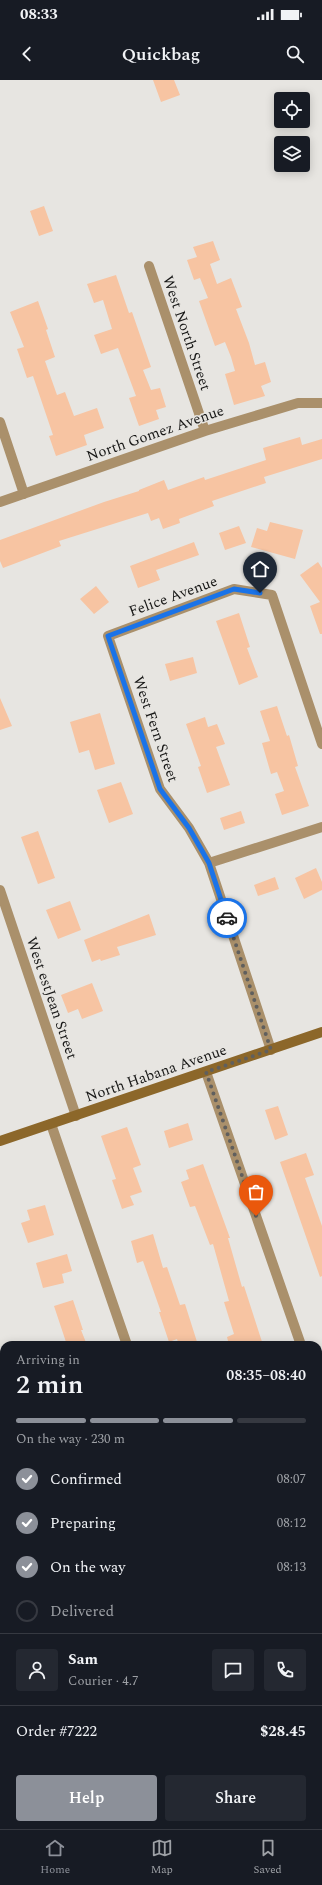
<!DOCTYPE html>
<meta charset="utf-8">
<style>
body{margin:0;font-family:Spectral,serif;background:#242831;color:#f1f3f6;height:100vh;display:flex;flex-direction:column;font-size:15px;white-space:nowrap}
*{box-sizing:border-box;margin:0}
p{font-size:13px;color:#9ea1a6}
.icon{flex:none;width:22px;height:22px;fill:none;stroke:currentColor;stroke-width:2;stroke-linecap:round;stroke-linejoin:round}
.map{position:relative;flex:1;overflow:hidden}
.panel{position:absolute;left:0px;top:1261px;width:322px;height:488px;display:flex;flex-direction:column;background:#171b24;border-radius:12px 12px 0 0;box-shadow:0 2px 10px #0003}
.panel>*{flex:none}
.controls{position:absolute;left:274px;top:12px;display:grid;gap:8px}
.controls a{display:grid;place-items:center;width:36px;height:36px;border-radius:4px;background:#171b24;box-shadow:0 2px 10px #0003;font-size:20px}
.pin{position:absolute;display:grid;place-items:center;width:34px;height:34px;color:#fff;margin:-41px -17px;border-radius:50% 50% 50% 0;rotate:-45deg;box-shadow:0 0 4px #0007}
.pin .icon{rotate:45deg}
.courier{position:absolute;display:grid;place-items:center;width:40px;height:40px;margin:-20px;border:3px solid #1a73e8;border-radius:50%;background:#fff;color:#222;box-shadow:0 1px 5px #0007}
.summary em{font-style:normal;font-weight:600}
.summary div{display:flex;flex-direction:column-reverse}
.summary{display:flex;align-items:center;justify-content:space-between;height:68px;padding:0 16px}
h1{font-size:26px;font-weight:600;line-height:30px}
.bar{display:grid;grid-template-columns:repeat(4,1fr);gap:6px 4px;align-content:center;height:48px;padding:0 16px}
.bar i{height:5px;border-radius:3px;background:#363941}
.bar .active{background:#8c9099}
.bar p{grid-column:span 4}
.line{display:flex;align-items:center;gap:10px;padding:0 16px;border-top:1px solid #363941}
.line div{flex:1}
.round{display:grid;place-items:center;flex:none;width:42px;height:42px;border-radius:4px;background:#242831}
ol{padding:0 16px;list-style:none}
li{display:flex;align-items:center;gap:12px;height:44px}
li p{margin-inline-start:auto}
li .icon{padding:4px;border-radius:50%;background:#8c9099;color:#fff;stroke-width:4}
li:last-child{color:#9ea1a6}
li i{width:22px;height:22px;border:2px solid #363941;border-radius:50%}
.button{display:flex;gap:8px;margin-top:auto;padding:8px 16px}
.button a{flex:1;height:46px;border-radius:4px;background:#8c9099;color:#fff;font-size:16px;font-weight:600;line-height:46px;text-align:center}
.button a+a{background:#242831;color:#f1f3f6}
.status{display:flex;justify-content:space-between;align-items:center;height:28px;padding:0 20px;background:#171b24;direction:ltr}
.status svg{height:11px;fill:currentColor}
header{display:flex;justify-content:space-between;align-items:center;height:52px;padding:0 16px;background:#171b24;font-size:18px;font-weight:600}
.menu{display:flex;justify-content:space-around;align-items:center;height:56px;border-top:1px solid #363941;background:#171b24;font-size:11px;color:#9ea1a6}
.menu a{display:grid;justify-items:center;gap:2px}
.menu .active{color:#8c9099}
.map>svg:first-child{display:block}
</style>
<div class="status"><b>08:33</b><svg viewBox="0 0 49 12"><path d="M0 12V9h3v3zM5 12V6h3v6zM10 12V3h3v9zM15 12V0h3v12zM26 1h20v11H26zM47 4h2v5h-2z"/></svg></div>
<header><svg class="icon" aria-label="back" viewBox="0 0 24 24"><path d="M15 5l-7 7 7 7"/></svg>Quickbag<svg class="icon" aria-label="search" viewBox="0 0 24 24"><circle cx="10" cy="10" r="6"/><path d="M15 15l6 6"/></svg></header>
<div class="map">
<svg width="322" height="1749" viewBox="0 0 322 1749">
<rect width="100%" height="100%" fill="#e7e5e1"/>
<path fill="#ebd4e0" d="M322,1639V1671H318V1641Z
M322,1685V1749H181L179,1745H318V1686Z"/>
<path fill="#f7c4a2" d="M153,0H174L180,15L161,22Z
M44,126L53,151L39,156L30,131Z
M213,161L220,180L210,184L217,204L231,198L242,227L236,229L249,263L255,285L265,282L271,302L261,306L265,316L234,325L225,294L235,291L231,277L225,262L215,266L199,221L208,218L200,198L194,200L187,180L197,177L193,167Z
M116,195L129,233L132,232L151,287L143,290L151,310L160,308L166,327L156,330L159,339L139,346L129,318L136,316L118,268L101,274L94,255L112,249L103,220L94,223L87,204Z
M38,221L48,249L46,250L55,277L45,281L57,315L65,312L74,336L97,328L104,348L84,355L87,365L56,376L49,356L53,355L33,296L27,298L17,269L24,267L10,232Z
M300,357L302,365L322,359V379L264,397L266,403L212,421L214,426L179,439L180,443L163,449L159,438L151,441L148,433L59,461L61,466L3,488L0,481V460L104,422L139,411V410L164,400L168,410L204,397L205,400L266,380L263,368Z
M270,442L303,450L295,479L251,467L257,448L267,451Z
M239,446L246,463L225,470L219,453Z
M194,462L199,475L156,490L160,500L138,508L130,486Z
M318,482L322,488V554H320L310,526L320,522L300,495Z
M96,506L109,522L94,534L80,519Z
M239,533L250,567L247,568L258,597L239,605L216,541Z
M193,577L197,593L170,601L165,584Z
M0,618L12,646L0,650Z
M277,626L287,656L289,655L298,686L295,687L309,726L282,735L275,714L284,711L277,692L271,694L262,663L270,661L260,631Z
M100,633L115,684L95,690L89,670L79,673L70,642Z
M205,637L208,647L217,644L225,664L216,667L230,705L207,713L198,687L201,686L186,644Z
M121,702L133,734L109,743L97,710Z
M241,731L245,743L224,750L220,738Z
M38,751L55,798L38,804L21,757Z
M316,788L322,802V810L304,819L295,798Z
M275,797L279,809L258,816L254,805Z
M70,821L81,850L58,859L46,830Z
M149,834L156,855L117,867L120,875L101,881L100,879L92,882L84,860Z
M92,903L103,931L82,939L78,929L68,933L61,915Z
M278,1026L288,1055L275,1060L265,1030Z
M188,1043L193,1060L169,1068L164,1051Z
M127,1047L141,1085L133,1088L142,1112L130,1116L134,1125L122,1129L112,1100L116,1099L101,1056Z
M306,1073L314,1095L305,1098L322,1146V1196L320,1197L280,1082Z
M203,1084L230,1158H228L242,1207L244,1206L263,1265H229L227,1257L234,1254L224,1222L229,1221L213,1164L210,1165L195,1126L190,1127L181,1102L189,1099L186,1090Z
M45,1125L54,1155L28,1163L21,1143L30,1140L27,1130Z
M153,1154L163,1188L167,1187L180,1225L185,1224L198,1265H179L177,1259L169,1262L159,1232H161L143,1181L137,1183L131,1161Z
M67,1174L72,1191L62,1194L64,1203L43,1208L36,1183Z
M73,1220L83,1250H81L87,1265H67L54,1226Z"/>
<g fill="none" stroke-linecap="round" stroke-linejoin="round">
<path stroke="#aa906b" stroke-width="10" d="M149,186L205,351
M0,342L24,414
M0,422L205,351L298,323H322
M209,783L322,747
M0,810L76,1036
M271,970L209,783L189,748L160,709L108,556L234,509L272,515L322,664
M206,992L301,1265
M51,1044L127,1265
M318,1314L322,1325
M0,1419L4,1418
M0,1617V1619
M318,1678H322
M171,1745L172,1749"/>
<path stroke="#8c672a" stroke-width="10" d="M0,1061L322,952"/>
</g>
<g fill="none" stroke-linecap="round" stroke-linejoin="round">
<path stroke="#605f5d" stroke-width="4" stroke-dasharray="0 7.2" d="M227,838L271,970L206,992L256,1136"/>
<path stroke="#1a73e8" stroke-width="5" d="M227,838L209,783L189,748L160,709L108,556L234,509L260,513"/>
</g>
<g text-anchor="middle" stroke-width="3" stroke-linejoin="round" paint-order="stroke">
<g font-size="15" fill="#171716" stroke="#e7e5e1">
<text transform="translate(187 253) rotate(71)" y="5">West North Street</text>
<text transform="translate(155 353) rotate(-19)" y="5">North Gomez Avenue</text>
<text transform="translate(173 516) rotate(-20)" y="5">Felice Avenue</text>
<text transform="translate(156 649) rotate(71)" y="5">West Fern Street</text>
<text transform="translate(52 918) rotate(71)" y="5">West estJean Street</text>
<text transform="translate(156 993) rotate(-19)" y="5">North Habana Avenue</text>
</g>
</g>
</svg>
<div class="controls">
<a><svg class="icon" aria-label="locate" viewBox="0 0 24 24"><circle cx="12" cy="12" r="6"/><path d="M12 2v4M12 18v4M2 12h4M18 12h4"/></svg></a>
<a><svg class="icon" aria-label="layers" viewBox="0 0 24 24"><path d="M12 4l9 5-9 5-9-5zM3 14l9 5 9-5"/></svg></a>
</div>
<div class="pin" style="left:256px;top:1136px;background:#ea580c"><svg class="icon" aria-label="bag" viewBox="0 0 24 24"><path d="M5 8h14l-1 12H6zM9 8a3 3 0 0 1 6 0"/></svg></div>
<div class="pin" style="left:260px;top:513px;background:#1f2937"><svg class="icon" aria-label="home" viewBox="0 0 24 24"><path d="M3 11l9-7 9 7M6 9v11h12V9"/></svg></div>
<div class="courier" style="left:227px;top:838px"><svg class="icon" aria-label="car" viewBox="0 0 24 24"><path d="M5 17H2v-5l4-1 3-4h7l3 4 3 1v5h-3M9 17h6M6 11h13"/><circle cx="7" cy="17" r="2"/><circle cx="17" cy="17" r="2"/></svg></div>
<section class="panel">
<div class="summary"><div><h1>2 min</h1><p>Arriving in</p></div><em>08:35–08:40</em></div>
<div class="bar"><i class="active"></i><i class="active"></i><i class="active"></i><i></i><p>On the way · 230 m</p></div>
<ol>
<li><svg class="icon" aria-label="check" viewBox="0 0 24 24"><path d="M5 12l5 5 9-10"/></svg>Confirmed<p>08:07</p></li>
<li><svg class="icon" aria-label="check" viewBox="0 0 24 24"><path d="M5 12l5 5 9-10"/></svg>Preparing<p>08:12</p></li>
<li><svg class="icon" aria-label="check" viewBox="0 0 24 24"><path d="M5 12l5 5 9-10"/></svg>On the way<p>08:13</p></li>
<li><i></i>Delivered</li>
</ol>
<div class="line" style="height:72px"><a class="round"><svg class="icon" aria-label="person" viewBox="0 0 24 24"><circle cx="12" cy="8" r="4"/><path d="M4 21q1-7 8-7t8 7"/></svg></a><div><b>Sam</b><p>Courier · 4.7</p></div><a class="round"><svg class="icon" aria-label="chat" viewBox="0 0 24 24"><path d="M4 5h16v11H9l-5 4z"/></svg></a><a class="round"><svg class="icon" aria-label="phone" viewBox="0 0 24 24"><path d="M5 4h4l2 5-3 2q2 4 5 5l2-3 5 2v4C11 20 4 13 5 4z"/></svg></a></div>
<div class="line" style="height:52px"><div>Order #7222</div><b>$28.45</b></div>
<div class="button"><a>Help</a><a>Share</a></div>
</section>
</div>
<nav class="menu">
<a class="active"><svg class="icon" aria-label="home" viewBox="0 0 24 24"><path d="M3 11l9-7 9 7M6 9v11h12V9"/></svg>Home</a>
<a><svg class="icon" aria-label="map" viewBox="0 0 24 24"><path d="M3 6l6-2 6 2 6-2v14l-6 2-6-2-6 2zM9 4v14M15 6v14"/></svg>Map</a>
<a><svg class="icon" aria-label="saved" viewBox="0 0 24 24"><path d="M7 4h10v16l-5-4-5 4z"/></svg>Saved</a>
</nav>
